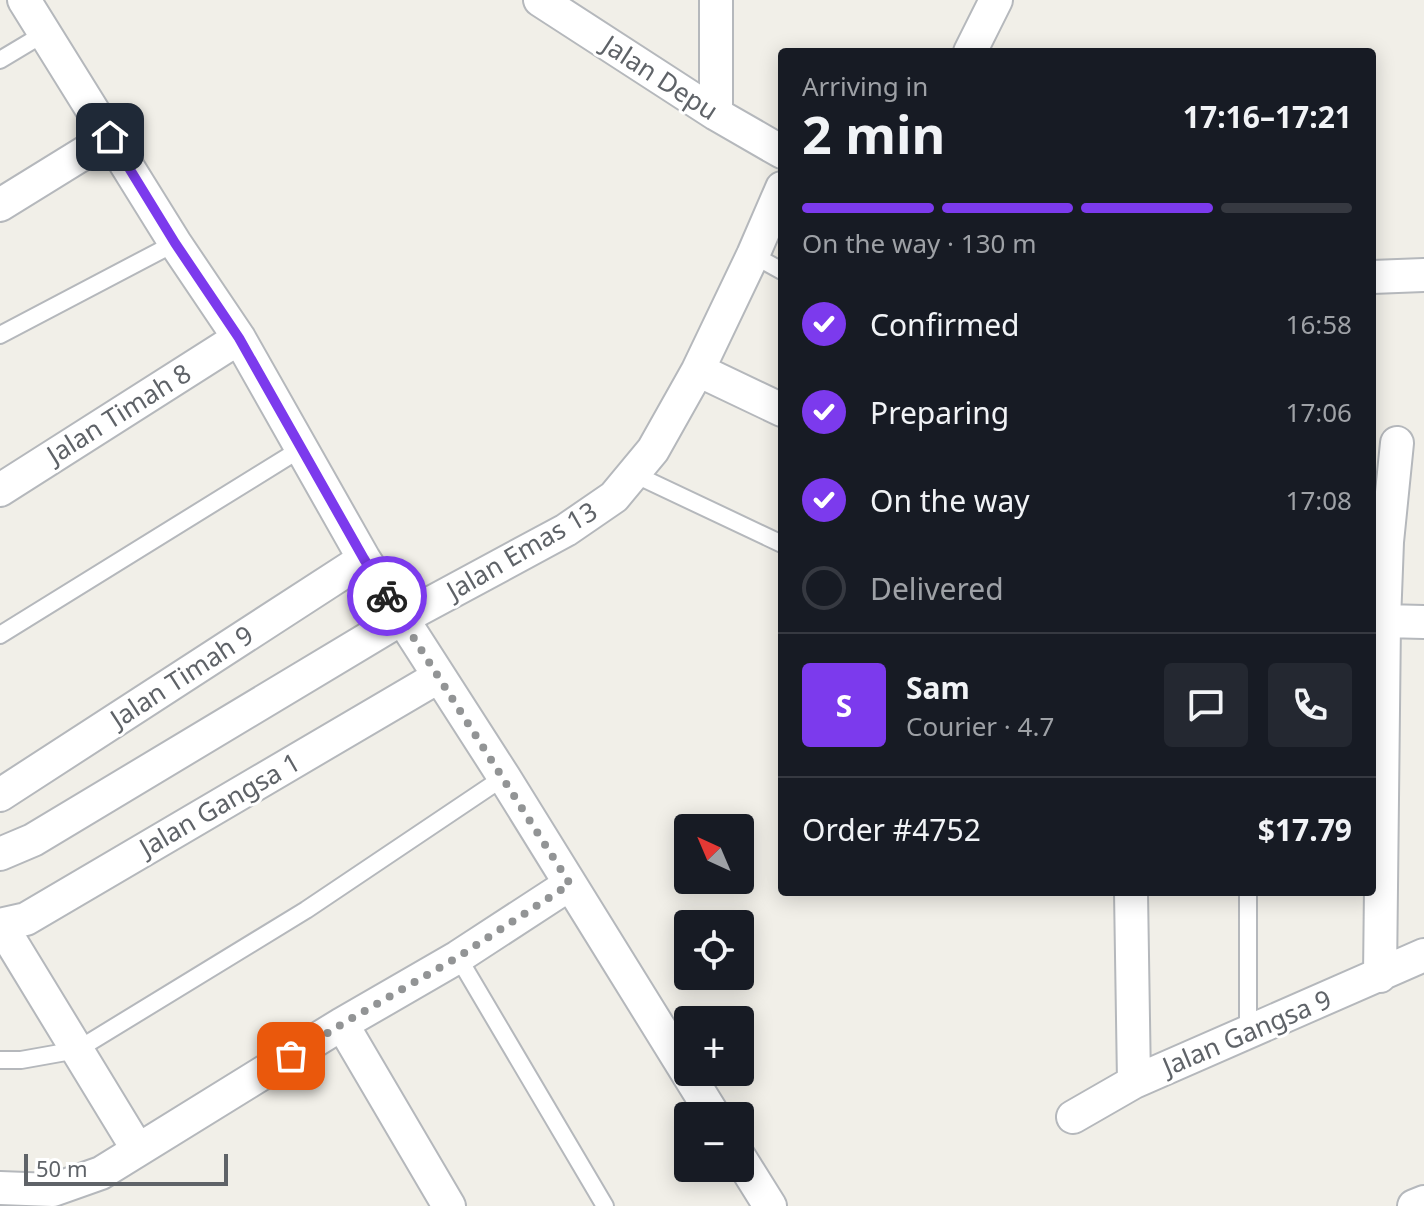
<!DOCTYPE html>
<meta charset="utf-8">
<style>
body{margin:0;font-family:"Noto Sans",sans-serif;background:#242831;color:#f1f3f6;height:100vh;display:flex;flex-direction:column;font-size:30px;white-space:nowrap}
*{box-sizing:border-box;margin:0}
p{font-size:26px;color:#9ea1a6}
.icon{flex:none;width:44px;height:44px;fill:none;stroke:currentColor;stroke-width:2;stroke-linecap:round;stroke-linejoin:round}
.map{position:relative;flex:1;overflow:hidden}
.panel{position:absolute;left:778px;top:48px;width:598px;height:848px;display:flex;flex-direction:column;background:#171b24;border-radius:8px;box-shadow:0 4px 20px #0003}
.panel>*{flex:none}
.needle{width:52px;rotate:316deg}
.buttons{position:absolute;left:674px;top:814px;display:grid;gap:16px}
.buttons a{display:grid;place-items:center;width:80px;height:80px;border-radius:8px;background:#171b24;box-shadow:0 4px 20px #0003;font-size:40px}
.scale{position:absolute;left:24px;bottom:20px;width:204px;box-sizing:border-box;padding-left:8px;border:4px solid #5f6368;border-top:0;font-size:22px;line-height:28px;white-space:nowrap;color:#5f6368;-webkit-text-stroke:6px #fff;paint-order:stroke}
.pin{position:absolute;display:grid;place-items:center;width:68px;height:68px;color:#fff;margin:-34px;border-radius:16px;box-shadow:0 4px 12px #0006}
.courier{position:absolute;display:grid;place-items:center;width:80px;height:80px;margin:-40px;border:6px solid #7c3aed;border-radius:50%;background:#fff;color:#222;box-shadow:0 2px 10px #0007}
.headline em{font-style:normal;font-weight:700}
.headline div{display:flex;flex-direction:column-reverse}
.headline{display:flex;align-items:center;justify-content:space-between;height:136px;padding:0 24px}
h1{font-size:52px;font-weight:700;line-height:60px}
.bar{display:grid;grid-template-columns:repeat(4,1fr);gap:12px 8px;align-content:center;height:96px;padding:0 24px}
.bar i{height:10px;border-radius:6px;background:#363941}
.bar .on{background:#7c3aed}
.bar p{grid-column:span 4}
.line{display:flex;align-items:center;gap:20px;padding:0 24px;border-top:2px solid #363941}
.line div{flex:1}
.round{display:grid;place-items:center;flex:none;width:84px;height:84px;border-radius:8px;background:#242831}
ol{padding:0 24px;list-style:none}
li{display:flex;align-items:center;gap:24px;height:88px}
li p{margin-inline-start:auto}
li .icon{padding:8px;border-radius:50%;background:#7c3aed;color:#fff;stroke-width:4}
li:last-child{color:#9ea1a6}
li i{width:44px;height:44px;border:4px solid #363941;border-radius:50%}
.map>svg:first-child{display:block}
</style>
<div class="map">
<svg width="1424" height="1206" viewBox="0 0 1424 1206">
<rect width="100%" height="100%" fill="#f1efe8"/>
<g fill="none" stroke-linecap="round" stroke-linejoin="round">
<g stroke="#b5b8bc" stroke-width="20">
<path id="lane" d="M0,60L45,33
M753,255L782,271
M0,335L175,243
M634,474L782,544
M0,635L302,448
M458,957L605,1206
M1248,1033V892
M0,1060H21L77,1050L306,910L504,777"/>
</g>
<g stroke="#b5b8bc" stroke-width="36">
<path id="street" d="M24,0L175,243L239,338L364,559L504,777L714,1116
M540,0L716,114L782,152
M970,52L996,0
M716,114V0
M0,205L110,137
M1372,277L1424,275
M698,370L782,410
M0,490L239,338
M1384,621L1424,622
M0,795L364,559
M0,854L33,840L401,619L566,530L614,497L653,450L698,370L753,255L782,188
M1131,892L1134,1082
M0,925L26,919L438,677
M1,925L138,1150
M1380,976L1384,621L1387,542L1397,443
M342,1024L449,1206
M1073,1117L1134,1082L1424,955
M740,1158L770,1206
M0,1188L53,1190L101,1173L342,1024L458,957L570,884
M1414,1206L1424,1202"/>
</g>
<use href="#lane" stroke="#fff" stroke-width="16"/>
<use href="#street" stroke="#fff" stroke-width="32"/>
</g>
<g fill="none" stroke-linecap="round" stroke-linejoin="round">
<path stroke="#929495" stroke-width="8" stroke-dasharray="0 14.4" d="M291,1056L342,1024L458,957L570,884L387,596"/>
<path stroke="#7c3aed" stroke-width="10" d="M110,137L175,243L239,338L364,559L387,596"/>
</g>
<g text-anchor="middle" stroke-width="6" stroke-linejoin="round" paint-order="stroke">
<g font-size="26" fill="#5f6368" stroke="#fff">
<text transform="translate(660 78) rotate(33)" y="9">Jalan Depu</text>
<text transform="translate(119 414) rotate(-32)" y="9">Jalan Timah 8</text>
<text transform="translate(522 551) rotate(-30)" y="9">Jalan Emas 13</text>
<text transform="translate(182 677) rotate(-33)" y="9">Jalan Timah 9</text>
<text transform="translate(220 805) rotate(-30)" y="9">Jalan Gangsa 1</text>
<text transform="translate(1247 1033) rotate(-23)" y="9">Jalan Gangsa 9</text>
</g>
</g>
</svg>
<div class="buttons">
<a><svg class="needle" viewBox="-14 -14 28 28"><path d="M0-13l5 13h-10z" fill="#e53935"/><path d="M0 13l5-13h-10z" fill="#9ea1a6"/></svg></a>
<a><svg class="icon" aria-label="locate" viewBox="0 0 24 24"><circle cx="12" cy="12" r="6"/><path d="M12 2v4M12 18v4M2 12h4M18 12h4"/></svg></a>
<a>+</a>
<a>−</a>
</div>
<div class="scale">50 m</div>
<div class="pin" style="left:291px;top:1056px;background:#ea580c"><svg class="icon" aria-label="bag" viewBox="0 0 24 24"><path d="M5 8h14l-1 12H6zM9 8a3 3 0 0 1 6 0"/></svg></div>
<div class="pin" style="left:110px;top:137px;background:#1f2937"><svg class="icon" aria-label="home" viewBox="0 0 24 24"><path d="M3 11l9-7 9 7M6 9v11h12V9"/></svg></div>
<div class="courier" style="left:387px;top:596px"><svg class="icon" aria-label="bike" viewBox="0 0 24 24"><circle cx="6" cy="16" r="4"/><circle cx="18" cy="16" r="4"/><path d="M6 16l4-8h5l3 8M10 8l3 8H6M13 5h3"/></svg></div>
<section class="panel">
<div class="headline"><div><h1>2 min</h1><p>Arriving in</p></div><em>17:16–17:21</em></div>
<div class="bar"><i class="on"></i><i class="on"></i><i class="on"></i><i></i><p>On the way · 130 m</p></div>
<ol>
<li><svg class="icon" aria-label="check" viewBox="0 0 24 24"><path d="M5 12l5 5 9-10"/></svg>Confirmed<p>16:58</p></li>
<li><svg class="icon" aria-label="check" viewBox="0 0 24 24"><path d="M5 12l5 5 9-10"/></svg>Preparing<p>17:06</p></li>
<li><svg class="icon" aria-label="check" viewBox="0 0 24 24"><path d="M5 12l5 5 9-10"/></svg>On the way<p>17:08</p></li>
<li><i></i>Delivered</li>
</ol>
<div class="line" style="height:144px"><b class="round" style="background:#7c3aed;color:#fff">S</b><div><b>Sam</b><p>Courier · 4.7</p></div><a class="round"><svg class="icon" aria-label="chat" viewBox="0 0 24 24"><path d="M4 5h16v11H9l-5 4z"/></svg></a><a class="round"><svg class="icon" aria-label="phone" viewBox="0 0 24 24"><path d="M5 4h4l2 5-3 2q2 4 5 5l2-3 5 2v4C11 20 4 13 5 4z"/></svg></a></div>
<div class="line" style="height:104px"><div>Order #4752</div><b>$17.79</b></div>
</section>
</div>
